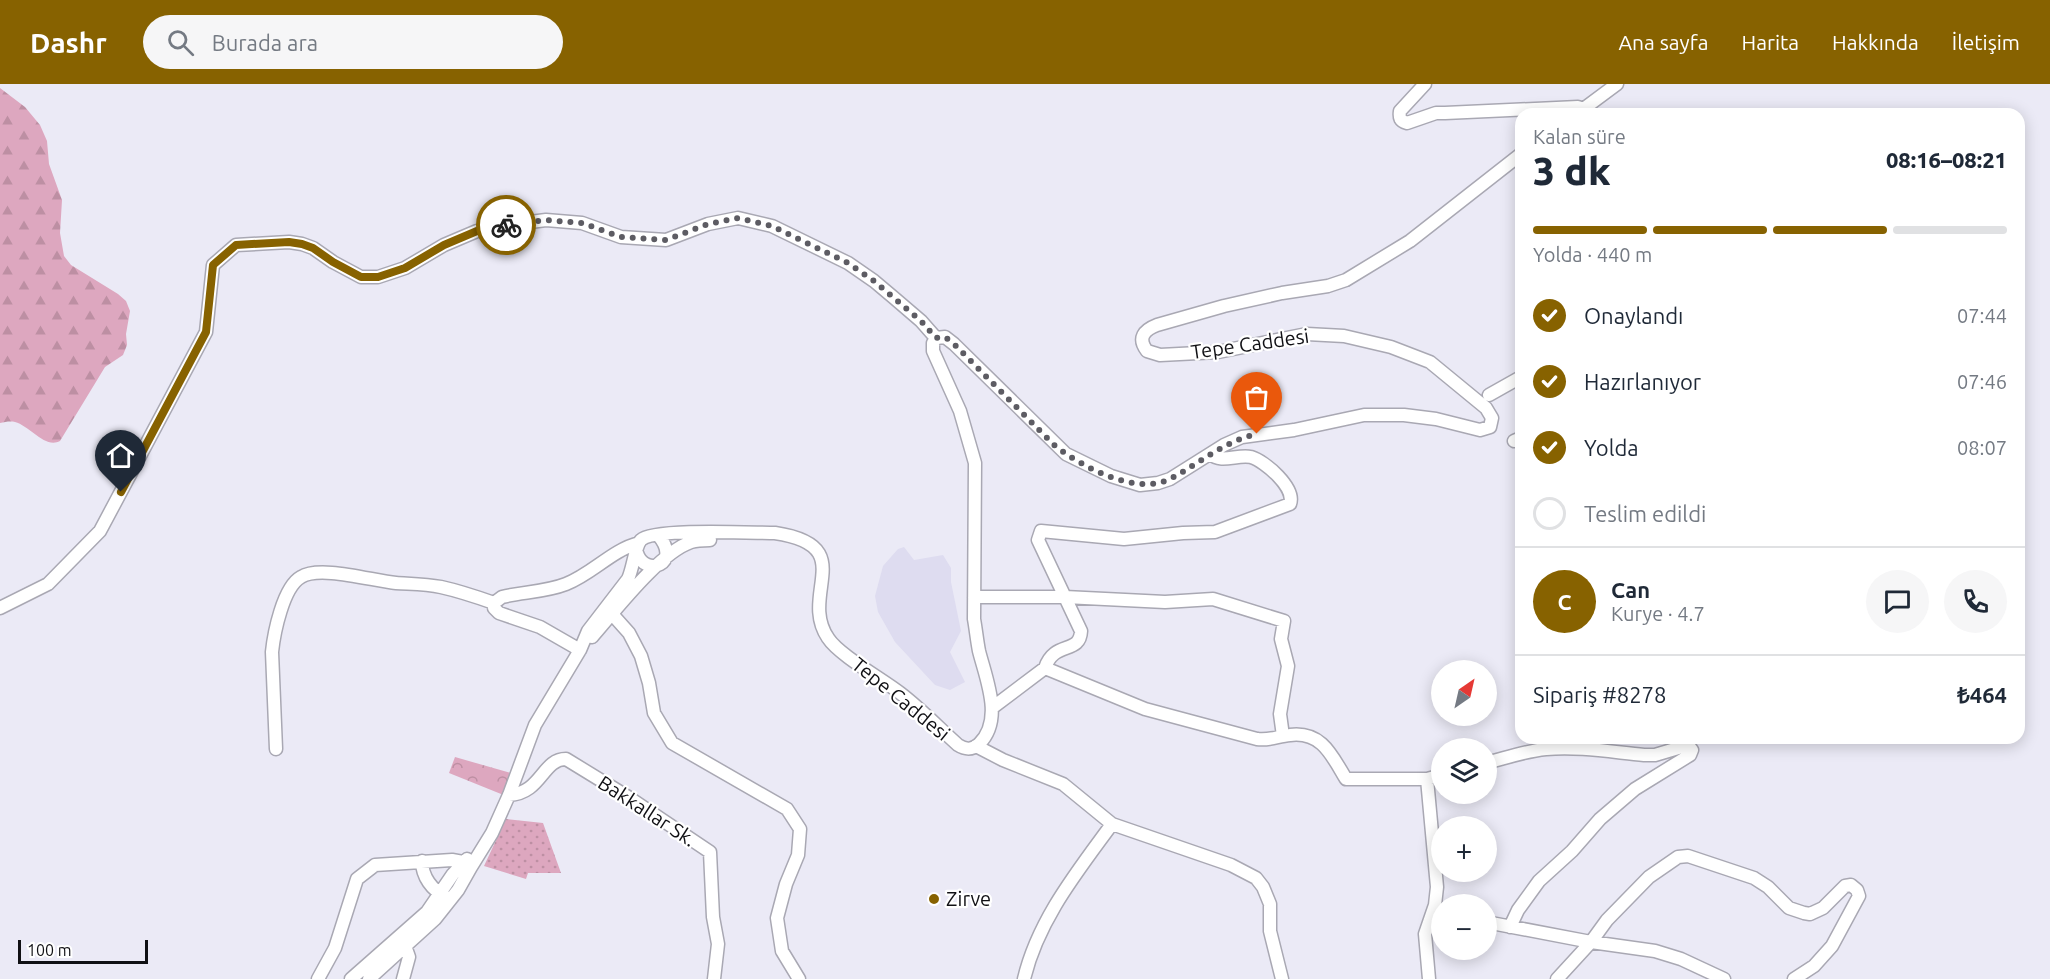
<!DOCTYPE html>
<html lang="tr">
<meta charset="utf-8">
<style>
body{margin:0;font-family:Ubuntu,sans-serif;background:#f6f6f7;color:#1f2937;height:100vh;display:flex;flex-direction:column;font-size:22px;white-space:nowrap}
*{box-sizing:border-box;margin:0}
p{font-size:20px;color:#747a83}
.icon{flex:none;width:33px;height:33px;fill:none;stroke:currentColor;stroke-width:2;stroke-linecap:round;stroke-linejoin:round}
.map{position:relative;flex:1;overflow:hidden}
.sheet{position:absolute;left:1515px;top:24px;width:510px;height:636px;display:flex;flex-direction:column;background:#fff;border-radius:18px;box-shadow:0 3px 15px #0003}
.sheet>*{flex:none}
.needle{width:39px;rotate:34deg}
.tools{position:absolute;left:1431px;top:576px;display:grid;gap:12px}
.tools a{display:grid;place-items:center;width:66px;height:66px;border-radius:50%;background:#fff;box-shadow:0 3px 15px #0003;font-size:30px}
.scale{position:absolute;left:18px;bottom:15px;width:130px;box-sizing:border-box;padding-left:6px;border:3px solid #101014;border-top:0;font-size:16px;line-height:21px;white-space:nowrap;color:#101014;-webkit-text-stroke:4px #fff;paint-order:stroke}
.pin{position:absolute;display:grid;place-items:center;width:51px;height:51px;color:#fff;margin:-62px -26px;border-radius:50% 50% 50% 0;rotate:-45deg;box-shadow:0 0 6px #0007}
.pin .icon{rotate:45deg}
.courier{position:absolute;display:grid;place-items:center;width:60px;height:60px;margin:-30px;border:4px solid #876200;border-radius:50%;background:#fff;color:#222;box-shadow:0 2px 8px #0007}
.overview em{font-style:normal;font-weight:800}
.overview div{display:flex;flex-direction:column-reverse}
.overview{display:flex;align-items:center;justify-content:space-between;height:102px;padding:0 18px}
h1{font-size:39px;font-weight:800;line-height:45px}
.bar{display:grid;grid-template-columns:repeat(4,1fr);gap:9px 6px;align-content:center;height:72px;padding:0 18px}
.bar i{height:8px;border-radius:4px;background:#e0e1e3}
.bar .active{background:#876200}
.bar p{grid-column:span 4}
.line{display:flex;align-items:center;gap:15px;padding:0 18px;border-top:2px solid #e0e1e3}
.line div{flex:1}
.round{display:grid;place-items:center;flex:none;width:63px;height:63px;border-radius:32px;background:#f6f6f7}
ol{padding:0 18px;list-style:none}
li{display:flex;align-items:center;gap:18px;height:66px}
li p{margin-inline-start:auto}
li .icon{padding:6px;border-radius:50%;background:#876200;color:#fff;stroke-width:4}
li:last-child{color:#747a83}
li i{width:33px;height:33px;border:3px solid #e0e1e3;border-radius:50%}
header{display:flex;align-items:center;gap:36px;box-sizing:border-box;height:84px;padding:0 30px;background:#876200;color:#fff}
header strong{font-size:28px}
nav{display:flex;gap:33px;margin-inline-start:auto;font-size:21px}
.search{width:420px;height:54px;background:#f6f6f7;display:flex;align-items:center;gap:15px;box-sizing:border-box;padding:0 21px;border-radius:33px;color:#747a83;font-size:22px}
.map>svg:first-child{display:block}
</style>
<header>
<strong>Dashr</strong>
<div class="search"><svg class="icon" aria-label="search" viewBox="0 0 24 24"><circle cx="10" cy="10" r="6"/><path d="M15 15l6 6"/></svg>Burada ara</div>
<nav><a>Ana sayfa</a><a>Harita</a><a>Hakkında</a><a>İletişim</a></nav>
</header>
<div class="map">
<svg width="2050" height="895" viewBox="0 0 2050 895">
<defs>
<pattern id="forest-firs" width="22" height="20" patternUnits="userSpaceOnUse" patternTransform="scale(1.5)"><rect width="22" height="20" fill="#dda7bf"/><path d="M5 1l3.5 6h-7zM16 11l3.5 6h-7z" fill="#bd8fa3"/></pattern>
<pattern id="park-crowns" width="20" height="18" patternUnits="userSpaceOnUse" patternTransform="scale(1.5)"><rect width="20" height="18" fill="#dda7bf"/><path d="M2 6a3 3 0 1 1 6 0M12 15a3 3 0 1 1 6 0" fill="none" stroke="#bd8fa3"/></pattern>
<pattern id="garden-dots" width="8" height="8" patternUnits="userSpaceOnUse" patternTransform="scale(1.5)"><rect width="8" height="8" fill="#dda7bf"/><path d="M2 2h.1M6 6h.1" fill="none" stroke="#bd8fa3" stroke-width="1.8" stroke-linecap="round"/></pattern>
</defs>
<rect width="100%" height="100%" fill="#ebeaf6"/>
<path fill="#dedcf0" d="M904,463L914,476L943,471L951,484V498L961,547L950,568L965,598L950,606L935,601L895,558L878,528L875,512L883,482L898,465Z"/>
<path fill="url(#forest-firs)" d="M0,4L25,23L40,41L47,57L49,80L62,116L60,149L64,172L71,181L118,210L126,217L130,227L126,250L127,261L123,271L105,283L60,357C45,365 30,342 15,338C10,337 5,338 0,339Z"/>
<path fill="url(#park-crowns)" d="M455,673L514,690L506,712L449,689Z"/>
<path fill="url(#garden-dots)" d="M506,735L543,739L561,789H528L526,795L484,782Z"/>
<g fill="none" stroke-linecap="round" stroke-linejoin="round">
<g stroke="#a9a8b3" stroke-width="15">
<path id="minor" d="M1425,0L1400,27C1399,34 1400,37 1407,39L1436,29H1445L1578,23L1583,25
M1578,29L1617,0
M1489,311L1521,293
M1514,357L1521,354
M637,469C645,494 683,480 658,451
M974,513H1065L1165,518L1213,515L1284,537L1281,555L1288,582L1280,630L1283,652
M0,524L48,500L100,447L206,248L213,181L236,161L289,158L302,160L313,164L333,178L361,193H378L405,184L444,161L477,147L507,141L546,136L582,139L621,153L666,156L708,140L738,134L772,142L848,179L874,197L893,213L921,237L936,254
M612,530L629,549L641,572L649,599L654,629L672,659L787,725L800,745L798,771L786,800L777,834L782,867L799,895
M592,553C615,527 659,469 691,458C697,456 703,456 710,456
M580,566L540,543L499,529L494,524V519L502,513C522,508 546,508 566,500C592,490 612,466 639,459
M1045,584L1145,625L1257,655C1269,657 1278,652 1290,651C1322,647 1332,672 1346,695H1427L1442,691
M992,624L1045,584C1054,556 1080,571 1081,547L1038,456L1041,447L1124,455L1183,449L1215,448L1290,420C1296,404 1265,377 1251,373C1237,370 1222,380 1210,370
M976,662L1003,676L1063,700L1112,740L1231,781L1256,794L1263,803L1270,820V847L1282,895
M276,665L272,568C274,549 283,503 301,493C320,481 373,497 396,499C411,500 426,500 441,503C459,507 477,513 494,519
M1486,679C1506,674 1525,667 1546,665C1578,662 1612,668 1644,671H1655L1685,662H1689L1692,666L1690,671L1635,705L1600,735L1572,767L1539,797L1518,826L1510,843
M1427,695L1437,803L1435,821L1425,850L1429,895
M509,711C542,709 542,675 566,675L628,713L710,768L713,833L718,860L714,895
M422,777C422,793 432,806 446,813
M1486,838L1591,858L1655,867L1681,875L1724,895
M318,895L335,864L357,795L375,781L452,776L463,778L471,783
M351,895L427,828L453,790L467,775
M369,895L435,835L458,806L471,783L492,749L509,711L535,641L580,566L588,547L628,495C633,485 635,462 641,456C653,444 753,449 775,449C861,462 798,510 828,554C839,571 882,595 900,609C921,625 939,644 958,661C966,666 972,666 979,660C1004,636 986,595 979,567C977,557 976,546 974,535L975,379L960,327L933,267V259L936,254L945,253L954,260L1066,370L1111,392L1140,401L1158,399L1170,395L1224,361L1242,353L1294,346L1364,331H1404L1436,335L1480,346L1490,343L1492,334L1486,324L1430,278L1391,263L1344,252L1307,250L1218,268L1160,271L1147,267C1137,254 1144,246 1157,241L1224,222L1282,209L1328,202L1346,196L1410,157L1521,70
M403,895L409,873L403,856
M1024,895C1038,836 1077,788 1112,740
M1557,895L1591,858L1607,836L1649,793L1678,773L1688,772L1754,794L1768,803L1789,824L1804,829L1810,830L1823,824L1845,802L1851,801L1857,806L1859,812L1832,862L1814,882L1794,895"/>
</g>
<use href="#minor" stroke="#fff" stroke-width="12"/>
</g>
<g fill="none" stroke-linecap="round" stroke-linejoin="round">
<path stroke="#5d5c63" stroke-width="6" stroke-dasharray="0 10.8" d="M506,141L546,136L582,139L621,153L666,156L708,140L738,134L772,142L848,179L874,197L921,237L936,254L945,253L954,260L1054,361C1082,383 1137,413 1172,394C1201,378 1225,357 1257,350"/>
<path stroke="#876200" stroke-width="8" d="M121,408L206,248L213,181L236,161L289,158L302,160L313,164L333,178L361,193H378L405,184L444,161L477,147L506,141"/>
</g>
<circle fill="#876200" stroke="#fff" stroke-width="2" cx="934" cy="815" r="6"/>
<g text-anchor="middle" stroke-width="4.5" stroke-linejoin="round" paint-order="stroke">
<g font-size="20" fill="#101014" stroke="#fff">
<text transform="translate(1250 260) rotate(-8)" y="7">Tepe Caddesi</text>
<text transform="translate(901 615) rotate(39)" y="7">Tepe Caddesi</text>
<text transform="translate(647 727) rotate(33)" y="7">Bakkallar Sk.</text>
</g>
<g font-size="20" fill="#101014" stroke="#fff" text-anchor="start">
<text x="946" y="822">Zirve</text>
</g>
</g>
</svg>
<div class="tools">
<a><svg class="needle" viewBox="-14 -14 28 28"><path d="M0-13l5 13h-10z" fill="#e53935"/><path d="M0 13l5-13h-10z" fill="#747a83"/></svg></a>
<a><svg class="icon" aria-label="layers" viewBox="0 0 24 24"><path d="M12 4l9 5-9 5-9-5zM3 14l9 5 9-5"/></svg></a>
<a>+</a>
<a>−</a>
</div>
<div class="scale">100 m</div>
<div class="pin" style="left:1257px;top:350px;background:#ea580c"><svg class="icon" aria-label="bag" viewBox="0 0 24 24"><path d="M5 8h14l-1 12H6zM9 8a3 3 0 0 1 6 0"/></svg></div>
<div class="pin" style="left:121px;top:408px;background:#1f2937"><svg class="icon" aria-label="home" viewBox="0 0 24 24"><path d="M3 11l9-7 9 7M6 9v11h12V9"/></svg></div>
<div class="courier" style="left:506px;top:141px"><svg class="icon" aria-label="bike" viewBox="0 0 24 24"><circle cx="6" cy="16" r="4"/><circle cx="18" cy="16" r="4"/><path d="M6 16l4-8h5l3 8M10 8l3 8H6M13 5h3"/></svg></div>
<section class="sheet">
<div class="overview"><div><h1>3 dk</h1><p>Kalan süre</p></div><em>08:16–08:21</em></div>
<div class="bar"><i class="active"></i><i class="active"></i><i class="active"></i><i></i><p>Yolda · 440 m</p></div>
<ol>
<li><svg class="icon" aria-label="check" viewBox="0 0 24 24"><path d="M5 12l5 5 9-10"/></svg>Onaylandı<p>07:44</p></li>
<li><svg class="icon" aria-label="check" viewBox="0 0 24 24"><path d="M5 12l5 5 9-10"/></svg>Hazırlanıyor<p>07:46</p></li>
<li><svg class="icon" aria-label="check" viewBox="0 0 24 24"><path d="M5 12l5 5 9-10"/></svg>Yolda<p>08:07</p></li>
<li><i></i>Teslim edildi</li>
</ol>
<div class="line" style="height:108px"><b class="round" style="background:#876200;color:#fff">C</b><div><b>Can</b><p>Kurye · 4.7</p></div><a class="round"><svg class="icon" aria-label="chat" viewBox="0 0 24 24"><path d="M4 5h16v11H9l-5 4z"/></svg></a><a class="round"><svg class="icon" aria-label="phone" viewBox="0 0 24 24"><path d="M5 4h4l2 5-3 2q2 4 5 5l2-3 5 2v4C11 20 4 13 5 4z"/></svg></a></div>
<div class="line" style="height:78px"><div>Sipariş #8278</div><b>₺464</b></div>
</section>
</div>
